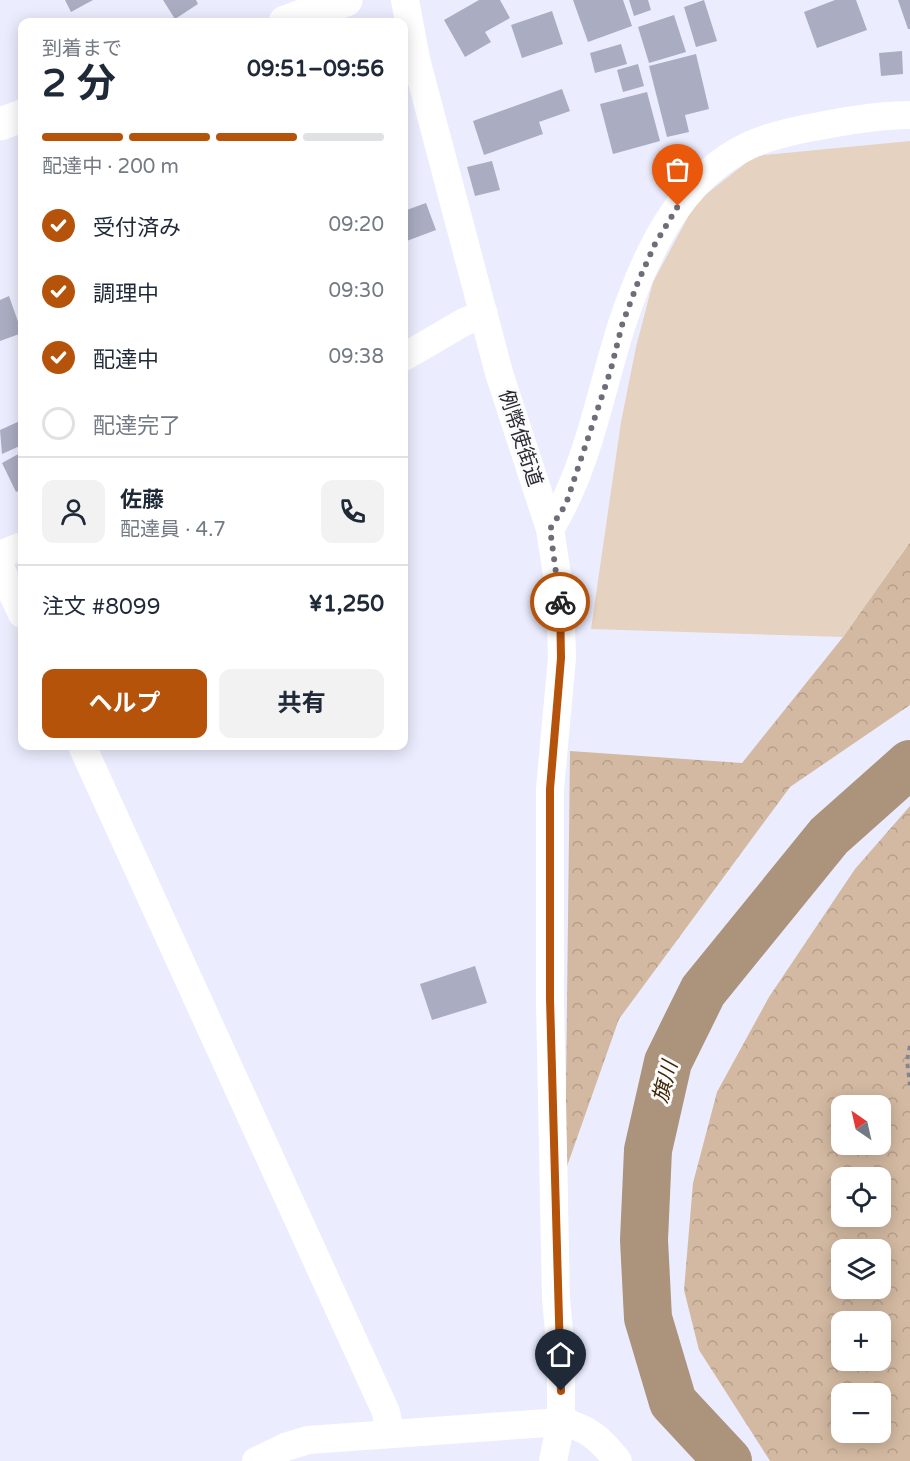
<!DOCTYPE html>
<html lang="ja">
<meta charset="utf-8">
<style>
body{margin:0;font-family:"Varela Round","Noto Sans JP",sans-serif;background:#f2f2f3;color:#1f2937;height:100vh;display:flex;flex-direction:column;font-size:22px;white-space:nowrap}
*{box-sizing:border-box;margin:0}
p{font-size:20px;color:#747a83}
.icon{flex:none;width:33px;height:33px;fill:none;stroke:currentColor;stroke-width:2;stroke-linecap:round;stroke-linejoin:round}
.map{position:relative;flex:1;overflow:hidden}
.sheet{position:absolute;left:18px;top:18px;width:390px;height:732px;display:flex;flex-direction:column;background:#fff;border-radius:12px;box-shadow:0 3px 15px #0003}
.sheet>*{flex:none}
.needle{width:39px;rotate:326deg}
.tools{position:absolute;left:831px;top:1095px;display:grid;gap:12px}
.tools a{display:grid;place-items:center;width:60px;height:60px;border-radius:12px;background:#fff;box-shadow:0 3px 15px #0003;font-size:30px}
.pin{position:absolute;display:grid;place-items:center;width:51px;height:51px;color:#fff;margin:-62px -26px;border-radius:50% 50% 50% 0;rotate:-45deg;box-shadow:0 0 6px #0007}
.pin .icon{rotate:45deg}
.courier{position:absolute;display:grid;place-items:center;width:60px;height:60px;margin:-30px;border:4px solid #b45309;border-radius:50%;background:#fff;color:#222;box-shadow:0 2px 8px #0007}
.headline em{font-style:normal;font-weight:700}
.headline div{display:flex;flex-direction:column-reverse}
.headline{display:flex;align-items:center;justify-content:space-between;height:102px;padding:0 24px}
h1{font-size:39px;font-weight:700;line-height:45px}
.bar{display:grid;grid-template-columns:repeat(4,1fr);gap:9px 6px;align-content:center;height:72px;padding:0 24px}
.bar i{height:8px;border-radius:4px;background:#e0e1e3}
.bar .on{background:#b45309}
.bar p{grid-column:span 4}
.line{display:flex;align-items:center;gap:15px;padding:0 24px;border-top:2px solid #e0e1e3}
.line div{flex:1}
.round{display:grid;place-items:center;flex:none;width:63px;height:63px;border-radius:12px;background:#f2f2f3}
ol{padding:0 24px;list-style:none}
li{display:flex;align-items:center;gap:18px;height:66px}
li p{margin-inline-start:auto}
li .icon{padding:6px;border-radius:50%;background:#b45309;color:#fff;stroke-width:4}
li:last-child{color:#747a83}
li i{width:33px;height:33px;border:3px solid #e0e1e3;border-radius:50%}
.button{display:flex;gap:12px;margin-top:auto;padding:12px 24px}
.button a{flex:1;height:69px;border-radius:12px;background:#b45309;color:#fff;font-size:24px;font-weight:700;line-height:69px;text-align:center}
.button a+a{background:#f2f2f3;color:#1f2937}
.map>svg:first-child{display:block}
</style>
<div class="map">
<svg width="910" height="1461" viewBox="0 0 910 1461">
<defs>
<pattern id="forest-crowns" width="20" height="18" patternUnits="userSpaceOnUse" patternTransform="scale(1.5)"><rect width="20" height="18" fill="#d3b9a1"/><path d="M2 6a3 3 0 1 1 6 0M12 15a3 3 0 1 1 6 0" fill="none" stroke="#b59f8b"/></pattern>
</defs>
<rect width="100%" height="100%" fill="#ebedfe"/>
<path fill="url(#forest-crowns)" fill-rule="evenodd" d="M910,542V705L790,787L619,1019L565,1172L570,751L742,763L843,637Z
M910,806V1461H770L699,1350L684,1290L693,1183L717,1092L769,997L855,869ZM842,1106H880V1144H842ZM842,1178H880V1216H842ZM842,1250H880V1288H842ZM842,1322H880V1360H842ZM842,1394H880V1432H842Z"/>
<path fill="#e6d2c0" d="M910,141V542L843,637L591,629L621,422L636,347L653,282L696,202L755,156Z"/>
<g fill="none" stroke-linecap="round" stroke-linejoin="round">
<path stroke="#ac937c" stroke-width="48" d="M728,1461L673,1402L648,1318L644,1240L648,1150L668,1062L703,991L829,836L910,764"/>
</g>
<path fill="#aaacc1" d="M65,0H93L71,12Z
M163,0H196L198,4L175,19Z
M479,0H500L510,18L485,32L491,42L465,57L444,20Z
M573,0H623L632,26L588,42Z
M629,0H648L651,10L634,16Z
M704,0L717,41L696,47L684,7Z
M835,0H856L867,30L817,48L804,12Z
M898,0H910V29H908Z
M552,11L563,44L522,58L511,25Z
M674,15L686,52L649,63L638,27Z
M621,44L627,64L595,73L590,53Z
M902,51L903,74L881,76L879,53Z
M696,54L709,109L685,115L689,132L667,137L649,66Z
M638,64L644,86L623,92L617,70Z
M562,89L570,111L539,122L543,134L484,155L473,121Z
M647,92L660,141L613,154L600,104Z
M492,161L500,190L475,196L467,167Z
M426,203L436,230L404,242V211Z
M9,296L22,333L0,341V300Z
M22,420V445L2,454L0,430Z
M22,452V489L16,492L2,463Z
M475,966L487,1003L432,1020L420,984Z"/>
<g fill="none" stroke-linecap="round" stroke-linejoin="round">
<path stroke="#858693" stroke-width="4" stroke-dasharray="4.5 4.5" stroke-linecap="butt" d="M910,1046L907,1060L910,1085"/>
<path stroke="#fff" stroke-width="28" d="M405,0L416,59L499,373L550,529L560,594L562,658L550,789V999L556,1299L561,1352V1422L553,1461
M404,357L464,322L484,314
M550,529C588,468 600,392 622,324C645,255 680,177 750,145C772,135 796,130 820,126C850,120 880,115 910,115
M0,555L22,546
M0,567L22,614
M82,746L386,1412L390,1432
M256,1461L285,1447L308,1440L561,1422C588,1427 601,1440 618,1461"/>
<path stroke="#fff" stroke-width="33" d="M285,22L346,0
M0,124L22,116"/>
</g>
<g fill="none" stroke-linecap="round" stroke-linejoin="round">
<path stroke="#6d6e79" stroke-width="6" stroke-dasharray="0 10.8" d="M560,602L550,529L566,504L611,369L622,325L638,282L655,244L678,206"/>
<path stroke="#b45309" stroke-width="8" d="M560,602L561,658L550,789V999L561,1391"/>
</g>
<g text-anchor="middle" stroke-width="6" stroke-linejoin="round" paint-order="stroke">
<g font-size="20" fill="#292931" stroke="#fbfbfb">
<text transform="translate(521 438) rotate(72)" y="7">例幣使街道</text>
</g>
<g font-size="21" font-style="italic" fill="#3e2305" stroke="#fbfbfb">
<text transform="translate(665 1082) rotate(-75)" y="7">旗川</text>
</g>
</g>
</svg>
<div class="tools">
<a><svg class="needle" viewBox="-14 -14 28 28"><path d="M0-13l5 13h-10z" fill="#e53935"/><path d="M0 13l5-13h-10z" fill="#747a83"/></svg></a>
<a><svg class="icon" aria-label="locate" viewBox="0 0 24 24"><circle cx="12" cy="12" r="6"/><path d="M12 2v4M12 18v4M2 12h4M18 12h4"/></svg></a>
<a><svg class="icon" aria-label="layers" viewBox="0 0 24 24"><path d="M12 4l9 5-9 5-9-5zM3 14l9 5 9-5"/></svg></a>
<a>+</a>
<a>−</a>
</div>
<div class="pin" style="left:678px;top:206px;background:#ea580c"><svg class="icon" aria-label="bag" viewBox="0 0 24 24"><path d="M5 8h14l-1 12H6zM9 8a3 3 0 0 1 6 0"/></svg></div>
<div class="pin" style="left:561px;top:1391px;background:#1f2937"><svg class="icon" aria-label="home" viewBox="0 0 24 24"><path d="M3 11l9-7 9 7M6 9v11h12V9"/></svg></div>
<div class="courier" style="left:560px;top:602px"><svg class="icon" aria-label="bike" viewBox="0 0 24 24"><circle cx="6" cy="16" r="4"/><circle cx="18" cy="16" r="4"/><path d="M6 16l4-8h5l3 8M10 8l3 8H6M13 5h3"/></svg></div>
<section class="sheet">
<div class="headline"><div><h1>2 分</h1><p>到着まで</p></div><em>09:51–09:56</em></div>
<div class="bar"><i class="on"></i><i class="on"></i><i class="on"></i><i></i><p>配達中 · 200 m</p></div>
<ol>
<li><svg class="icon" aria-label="check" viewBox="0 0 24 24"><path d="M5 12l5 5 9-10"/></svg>受付済み<p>09:20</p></li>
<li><svg class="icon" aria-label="check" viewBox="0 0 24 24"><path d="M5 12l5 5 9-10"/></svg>調理中<p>09:30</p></li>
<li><svg class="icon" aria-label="check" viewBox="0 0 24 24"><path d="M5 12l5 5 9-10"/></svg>配達中<p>09:38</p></li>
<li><i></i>配達完了</li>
</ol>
<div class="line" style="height:108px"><a class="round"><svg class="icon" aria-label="person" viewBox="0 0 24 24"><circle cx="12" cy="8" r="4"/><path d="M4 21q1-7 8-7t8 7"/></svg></a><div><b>佐藤</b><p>配達員 · 4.7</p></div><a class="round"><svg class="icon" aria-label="phone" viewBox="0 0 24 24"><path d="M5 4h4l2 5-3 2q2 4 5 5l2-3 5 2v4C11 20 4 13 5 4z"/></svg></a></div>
<div class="line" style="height:78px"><div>注文 #8099</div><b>¥1,250</b></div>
<div class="button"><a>ヘルプ</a><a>共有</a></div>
</section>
</div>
